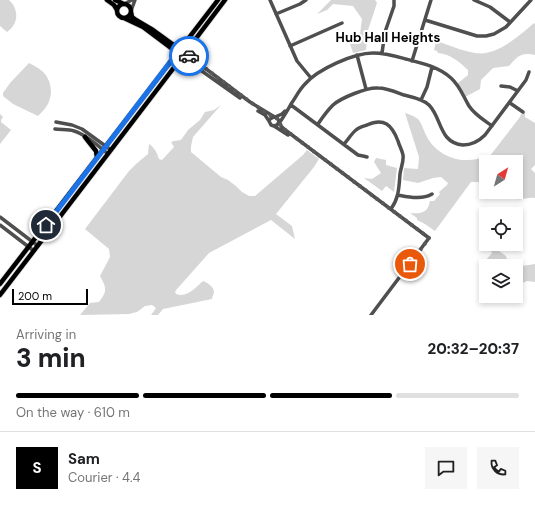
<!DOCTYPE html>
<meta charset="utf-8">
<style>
body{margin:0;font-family:"DM Sans",sans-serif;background:#f6f6f6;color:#202124;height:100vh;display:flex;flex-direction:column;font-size:15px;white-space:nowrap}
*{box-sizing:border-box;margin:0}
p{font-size:13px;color:#757577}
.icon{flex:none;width:22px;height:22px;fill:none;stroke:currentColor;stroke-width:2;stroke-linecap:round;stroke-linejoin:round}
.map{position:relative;height:315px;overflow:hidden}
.side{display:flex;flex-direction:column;background:#fff;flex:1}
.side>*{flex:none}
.needle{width:26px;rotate:37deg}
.fabs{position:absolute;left:479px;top:155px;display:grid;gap:8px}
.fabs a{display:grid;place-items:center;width:44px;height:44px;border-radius:0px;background:#fff;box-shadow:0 2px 6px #0003;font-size:20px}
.scale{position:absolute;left:12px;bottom:10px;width:76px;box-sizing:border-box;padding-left:4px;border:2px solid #000;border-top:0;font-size:11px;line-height:14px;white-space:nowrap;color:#000;-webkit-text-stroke:3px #fff;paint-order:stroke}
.pin{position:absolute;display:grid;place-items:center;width:34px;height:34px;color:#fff;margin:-17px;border:2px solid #fff;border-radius:50%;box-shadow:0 1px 4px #0007}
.courier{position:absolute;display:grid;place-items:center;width:40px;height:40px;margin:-20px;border:3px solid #1a73e8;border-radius:50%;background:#fff;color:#222;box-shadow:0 1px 5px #0007}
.summary em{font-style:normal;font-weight:800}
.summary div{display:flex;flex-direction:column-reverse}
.summary{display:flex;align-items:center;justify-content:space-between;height:68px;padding:0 16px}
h1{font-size:26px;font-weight:800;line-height:30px}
.bar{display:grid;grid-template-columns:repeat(4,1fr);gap:6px 4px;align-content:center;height:48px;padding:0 16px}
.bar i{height:5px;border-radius:3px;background:#e0e0e0}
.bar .on{background:#000}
.bar p{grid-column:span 4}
.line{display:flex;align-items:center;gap:10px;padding:0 16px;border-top:1px solid #e0e0e0}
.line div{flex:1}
.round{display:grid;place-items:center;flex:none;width:42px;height:42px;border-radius:0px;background:#f6f6f6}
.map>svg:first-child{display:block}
</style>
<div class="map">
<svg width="535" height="315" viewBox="0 0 535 315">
<rect width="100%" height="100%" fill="#fff"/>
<path fill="#d6d6d6" d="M0,0H9C19,9 19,24 7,32L0,26Z
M331,0H375L377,3L368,30L366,50L353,53L349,41L360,34L362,19L353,6L333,4L327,10L317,14Z
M534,23L535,24V55C521,52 518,56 509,66L493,68L481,80L480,89L465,97L457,84L468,75V70C459,62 451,54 438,53L437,51L434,50L436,41C449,45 462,51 475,53C496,57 519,36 534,23Z
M29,63C33,65 39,68 42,71C52,80 54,96 46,107C44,110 41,113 38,116L13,104L3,96V93L10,83Z
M221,105L193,137L191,146V152L221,177L228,180L236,186L242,192L249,196H255L303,155L307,150L319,159L314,167L276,214L292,226L295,239L271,220L209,253L177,289L175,292L176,294C187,298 195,288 203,281C208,283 214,287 214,292C214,294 212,297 212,299L163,309L158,315H151L156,308L152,305L145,306L137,312L129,314L80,315L90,303L99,302C107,292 107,288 100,276L110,257L109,249L85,229L129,171L136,164L148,154L149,144C155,148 157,153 159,159L162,160L174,147L171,142L174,141L181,140L188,130L200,120L205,112L214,110Z
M524,112H525V117L535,123V165L531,169L535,173V198C529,197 522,200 517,199L520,194V189L516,186V162H486V182H471L435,231L425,224L417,220V218L410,213C421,214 428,213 430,201H434L440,194L439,192L447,185L448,183L441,177L433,178L418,183L403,180L404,168L418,169L419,157L405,113C423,119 419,121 427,137C435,152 452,161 469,160C473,160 477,159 481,158L486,161L520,117L521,114Z
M0,114L3,117L1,120V122L11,130L0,144Z
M376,158L386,160V165L397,168L394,192L386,186L382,191L364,178L372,179L381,173L374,162Z
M492,246L506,256L509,266H486V278L481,274L485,261L492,253L490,249Z
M516,262L522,266L535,264V282L527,281L516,286V266H514L513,264Z"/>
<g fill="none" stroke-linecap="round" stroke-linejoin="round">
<g stroke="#dbdbdb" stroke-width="6">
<path id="major" d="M107,0L114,5L117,10
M115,0L124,4
M117 11a7 7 0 1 1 14 0a7 7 0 1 1-14 0Z
M131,12L132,17L136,20L153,30L182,51
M124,18L143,27L179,54
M85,137L96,151L97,158
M0,284L218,0
M0,295L182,57L225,0"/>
</g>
<path stroke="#4f4f4f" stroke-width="3.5" d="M270,0L297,61L311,78
M474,0L490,7L510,22
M124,4L132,0
M131,11L135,0
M276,14L300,4L306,0
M425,20L477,36H486L494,34L506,27L531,0
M290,46L342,23
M185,53L250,102L278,119L279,122L277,125L274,126L271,125L269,121L270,119L274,117
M382,53L385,32L394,6V0
M357,55L366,89
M182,57L240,98
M412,61L431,0
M501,86L510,87L518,91
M421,100L427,87L432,67
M510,103L523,112
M291,105L358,155L363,156L367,157
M258,111L265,115L269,121
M275,117L282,114L285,111
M56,122L72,125L82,129L111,150
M279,122L281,126L284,129L429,238L371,315
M280,122C284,116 288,110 291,104C296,97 299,90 305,84C318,69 354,53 373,53C385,53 395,56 406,59C422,63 439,67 451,78C460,86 463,96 469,106C475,115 484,120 492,126
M318,124C322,118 327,111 333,105C341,98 367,87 378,88C387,88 396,92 404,95C412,97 423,99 429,105C442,118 439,143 463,145C472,145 479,141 485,135L526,80L529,72
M274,126L288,135
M55,129C61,130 68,129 74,131C85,134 100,147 108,154
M344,144C348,140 351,134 356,130C359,127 364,126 367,125C384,117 392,125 398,141C399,145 402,150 403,155C404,161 401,167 400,174C399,187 399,198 391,209
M398,195C409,197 422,200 432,194
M0,217L38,246
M0,225L34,251"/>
<use href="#major" stroke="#000" stroke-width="4.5"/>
</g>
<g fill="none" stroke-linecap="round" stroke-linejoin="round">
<path stroke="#595959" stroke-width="4" stroke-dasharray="0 7.2" d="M189,56L250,102L268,114L276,118L279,120L281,126L284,129L429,238L410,264"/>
<path stroke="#1a73e8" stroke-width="5" d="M46,225L180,49L189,56"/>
</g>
<g text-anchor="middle" stroke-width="4" stroke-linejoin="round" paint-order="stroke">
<g font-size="13" font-weight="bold" fill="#000" stroke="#fff">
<text x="388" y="42">Hub Hall Heights</text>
</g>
</g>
</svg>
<div class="fabs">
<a><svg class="needle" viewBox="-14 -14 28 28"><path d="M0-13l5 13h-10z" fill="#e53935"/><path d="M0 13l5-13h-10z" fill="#757577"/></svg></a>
<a><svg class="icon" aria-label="locate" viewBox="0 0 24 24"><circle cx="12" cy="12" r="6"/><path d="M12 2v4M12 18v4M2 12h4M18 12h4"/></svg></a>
<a><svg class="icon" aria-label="layers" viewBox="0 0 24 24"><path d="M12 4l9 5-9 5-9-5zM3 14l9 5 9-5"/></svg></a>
</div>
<div class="scale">200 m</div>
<div class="pin" style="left:410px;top:264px;background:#ea580c"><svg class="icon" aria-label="bag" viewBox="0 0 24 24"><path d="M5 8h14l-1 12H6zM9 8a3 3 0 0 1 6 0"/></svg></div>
<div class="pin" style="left:46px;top:225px;background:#1f2937"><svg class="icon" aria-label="home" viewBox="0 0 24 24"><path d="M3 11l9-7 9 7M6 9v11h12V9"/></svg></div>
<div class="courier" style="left:189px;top:56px"><svg class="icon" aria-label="car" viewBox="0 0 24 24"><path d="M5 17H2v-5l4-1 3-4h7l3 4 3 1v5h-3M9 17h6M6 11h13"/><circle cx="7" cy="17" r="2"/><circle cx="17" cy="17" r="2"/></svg></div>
</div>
<section class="side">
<div class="summary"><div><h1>3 min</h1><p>Arriving in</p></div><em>20:32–20:37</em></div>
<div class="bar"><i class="on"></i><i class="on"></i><i class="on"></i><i></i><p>On the way · 610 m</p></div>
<div class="line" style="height:72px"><b class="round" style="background:#000;color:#fff">S</b><div><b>Sam</b><p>Courier · 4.4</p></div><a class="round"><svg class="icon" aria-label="chat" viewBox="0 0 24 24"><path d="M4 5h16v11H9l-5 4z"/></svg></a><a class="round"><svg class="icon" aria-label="phone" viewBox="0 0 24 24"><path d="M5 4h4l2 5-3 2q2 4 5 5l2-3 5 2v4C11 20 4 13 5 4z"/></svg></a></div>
</section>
